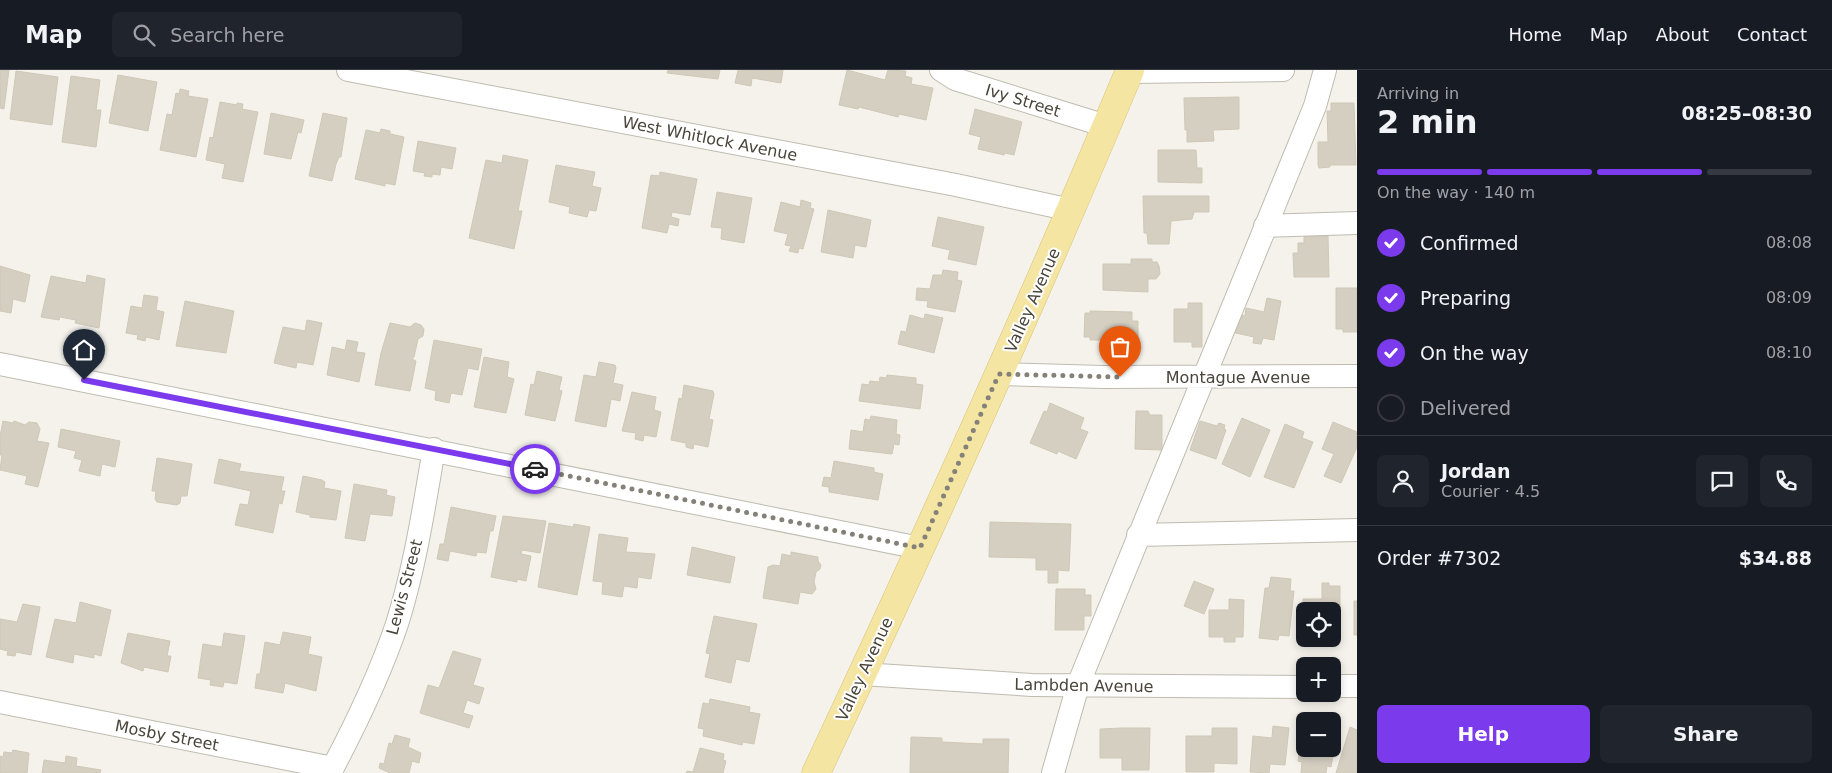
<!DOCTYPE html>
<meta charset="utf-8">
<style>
body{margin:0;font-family:"DejaVu Sans",sans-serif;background:#20242c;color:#f1f3f6;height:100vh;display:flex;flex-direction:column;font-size:19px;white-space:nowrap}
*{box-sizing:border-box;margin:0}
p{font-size:16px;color:#9ea1a6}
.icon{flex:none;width:28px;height:28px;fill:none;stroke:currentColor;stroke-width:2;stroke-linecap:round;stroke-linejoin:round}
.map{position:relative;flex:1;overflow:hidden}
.side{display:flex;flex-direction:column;background:#171b24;width:475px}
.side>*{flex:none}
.tools{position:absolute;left:1296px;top:532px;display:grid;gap:10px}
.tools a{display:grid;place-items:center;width:45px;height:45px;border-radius:8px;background:#171b24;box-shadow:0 2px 8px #0003;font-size:25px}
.pin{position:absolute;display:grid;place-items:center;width:42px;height:42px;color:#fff;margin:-51px -21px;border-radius:50% 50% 50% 0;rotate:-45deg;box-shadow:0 0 5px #0007}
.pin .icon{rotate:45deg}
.courier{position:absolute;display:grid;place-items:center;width:50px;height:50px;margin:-25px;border:4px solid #7c3aed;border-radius:50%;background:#fff;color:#222;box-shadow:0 1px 6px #0007}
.summary em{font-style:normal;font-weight:600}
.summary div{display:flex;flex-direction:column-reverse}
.summary{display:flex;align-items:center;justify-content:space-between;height:85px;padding:0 20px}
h1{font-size:32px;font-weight:600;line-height:38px}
.bar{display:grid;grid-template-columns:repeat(4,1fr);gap:8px 5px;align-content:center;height:60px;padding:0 20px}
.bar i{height:6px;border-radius:4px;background:#363941}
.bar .on{background:#7c3aed}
.bar p{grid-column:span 4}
.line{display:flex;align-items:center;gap:12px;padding:0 20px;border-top:1px solid #363941}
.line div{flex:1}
.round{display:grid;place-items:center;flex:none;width:52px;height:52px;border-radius:8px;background:#20242c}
ol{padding:0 20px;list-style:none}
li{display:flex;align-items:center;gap:15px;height:55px}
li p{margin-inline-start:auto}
li .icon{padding:5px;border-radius:50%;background:#7c3aed;color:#fff;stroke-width:4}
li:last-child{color:#9ea1a6}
li i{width:28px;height:28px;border:2px solid #363941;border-radius:50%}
.primary-button{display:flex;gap:10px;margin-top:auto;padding:10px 20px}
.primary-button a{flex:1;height:58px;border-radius:8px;background:#7c3aed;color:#fff;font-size:20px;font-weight:600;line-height:58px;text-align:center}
.primary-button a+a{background:#20242c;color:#f1f3f6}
header{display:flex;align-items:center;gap:30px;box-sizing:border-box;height:70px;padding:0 25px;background:#171b24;border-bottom:1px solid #363941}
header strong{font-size:24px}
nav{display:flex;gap:28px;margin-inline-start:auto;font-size:18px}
.search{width:350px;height:45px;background:#20242c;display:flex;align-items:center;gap:12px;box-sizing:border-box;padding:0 18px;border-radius:8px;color:#9ea1a6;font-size:19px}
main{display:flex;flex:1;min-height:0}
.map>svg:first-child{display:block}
</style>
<header>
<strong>Map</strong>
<div class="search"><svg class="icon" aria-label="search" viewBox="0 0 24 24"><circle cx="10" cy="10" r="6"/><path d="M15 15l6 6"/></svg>Search here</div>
<nav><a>Home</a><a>Map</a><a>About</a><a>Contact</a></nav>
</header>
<main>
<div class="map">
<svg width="1357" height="703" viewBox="0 0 1357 703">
<rect width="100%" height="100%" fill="#f4f2eb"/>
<path fill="#d5cfc2" stroke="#cfc8b6" d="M0,0H9L4,39L0,38Z
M668,0H720L718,9L667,3Z
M738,0H783L781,13L752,8L751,16L735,13Z
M847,0L885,10L888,0L906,1L905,6L912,8L911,14L933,18L926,50L899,44L898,47L859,37L858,39L839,35Z
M16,1L58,7L52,55L10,49Z
M118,5L157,12L148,61L109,53Z
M71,6L100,10L96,40H101L96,77L62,72Z
M180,19L189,21L188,26L208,29L196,87L160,80L167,44L172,45L176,23L179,24Z
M1239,27V59L1213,60L1214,71L1187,72V60H1185L1184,28Z
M220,32L237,35V33L243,34L242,39L258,42L243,112L222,108L225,94L206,90L210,67L213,68Z
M1331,33H1354L1356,95H1330V97L1319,98L1318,95V72H1328L1327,41H1331Z
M975,39L1022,52L1014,85L1005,83L1004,85L978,79L981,67L969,64Z
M271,43L304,50L301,63L298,62L291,89L264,84Z
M323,43L347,48L341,87H339L336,94L332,111L309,106Z
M381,59L390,61V64L404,67L395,115L385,113V116L355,109L366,60L380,63Z
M418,71L456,78L452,99L441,97L440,105L432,104V107L424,106L425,103L413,101Z
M1158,80H1196L1197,98H1202V113L1158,112Z
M503,85L528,90L518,141H522L514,179L469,168L486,90L502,93Z
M556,95L595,102L592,116L601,118L596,141L589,140L587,147L569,143L570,137L549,132Z
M660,102L697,109L690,145L672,142L671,147L679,149L678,156L669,154L667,163L642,158L651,105L659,106Z
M717,122L752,128L744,173L721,169L722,158L711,157Z
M1143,126H1209V142H1194L1192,149L1171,151L1169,174H1148L1147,163H1144Z
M801,130L811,133L810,138L814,139L803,179L799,178L798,183L789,181L791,176L785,175L788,164L774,161L781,132L800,137Z
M828,140L871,150L866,177L855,175L853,188L821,182Z
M938,147L984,157L976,195L948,189L950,180L932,176Z
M1304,166H1328L1329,207H1294L1293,183H1298V173H1304Z
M1131,189H1152V192H1157L1159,196L1160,204L1156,209H1148V222L1103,220V194H1131Z
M0,196L30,205L25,232L13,229L11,243L0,241Z
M943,200L958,202L957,210L962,211L955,242L927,237L928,231L916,230L917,218L930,219L933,205H942Z
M87,205L105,209L99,258L75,253L76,250L60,247L59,250L41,247L51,206L86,213Z
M1336,218H1357V262H1343V259H1336Z
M144,225L158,227L156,240L164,242L159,270L146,267L145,271L137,269L138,265L126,263L131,236L142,238Z
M1267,228L1281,231L1274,270L1263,268L1261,274L1253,273L1254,267L1231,262L1235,244L1245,246L1246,238L1264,242Z
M185,231L234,241L226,283L176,276Z
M1188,233H1202V277H1192V272H1174V239H1188Z
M1090,241L1132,242V251H1138V271H1134V267H1125V270H1090V267H1084L1085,243H1090Z
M925,244L943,248L934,283L898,274L901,261L906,262L910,245L924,249Z
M307,250L322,253L313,295L297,292L296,298L274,293L283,257L305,261Z
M390,253L410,257L415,253L421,255L424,259L423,266L418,269L414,287L412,289L416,291L410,321L375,315L381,283Z
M347,270L358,272L356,282L365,283L359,312L327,305L332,277L345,280Z
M434,270L482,279L478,300L468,298L462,325L451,323L449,333L435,330L436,321L425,318Z
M484,287L509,292L507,307L514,309L506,343L474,337Z
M599,292L615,295L616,298L613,313L623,315L620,331L611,329L606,357L575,351L584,305L596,307Z
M537,301L562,307L559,320L562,321L555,351L525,345L531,314L534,315Z
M887,305L916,308V314L923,315L920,339L859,331L862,314L869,315L870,311L879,312L880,307L886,308Z
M684,315L713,321L714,324L709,349L713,350L708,377L694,374L693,379L686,377V373L671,370L679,328L682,329Z
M632,322L656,327L654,340L661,342L656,367L644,365L643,371L635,369L636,363L622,361Z
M1050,333L1084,348L1080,359L1088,362L1076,389L1058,381L1057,384L1030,373L1044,341L1047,342Z
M1136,341H1148L1150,345H1162V380L1135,379Z
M871,346L897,350L896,364L900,365L899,375L894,374L892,384L849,379L851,360L863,362L865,349L870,350Z
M1242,348L1270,360L1250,407L1222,394Z
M3,351L13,353L14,351L25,355L29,352L37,353L40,359L37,371L49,373L38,417L25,414L27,406L0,400L2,385H0V366Z
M1200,351L1217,356L1219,353L1225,355L1224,358L1226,360L1216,389L1190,380Z
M1333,352L1357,362V377L1341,413L1324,406L1334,384L1322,379Z
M1285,354L1304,362L1302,368L1313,372L1294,418L1264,407Z
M61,359L120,371L115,397L102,394L100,406L79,401L82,390L74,388L76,381L58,377Z
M157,388L192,394L187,426H181L180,433L177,435L157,432L155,429L156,421H152Z
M219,389L241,394L239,401L284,407L281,421H285L282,434L279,433L273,463L235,455L240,434L248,435L251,421L214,413Z
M834,391L874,398V402L883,404L878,430L829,422V417L822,416L824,407L831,408Z
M303,406L322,410L325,412L324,418L341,421L336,450L310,447V445L296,442Z
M354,414L387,420L386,425L395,427L392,446L370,444L365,471L345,468Z
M451,437L496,446L493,461H490L486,483L477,482L476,486L450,481L448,491L437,489L440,474H444Z
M503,446L546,451L540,483L522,480L521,484L531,486L526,511L517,509V512L491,507Z
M990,452L1071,454L1069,501L1058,500V513H1048V500H1036V488L989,487Z
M549,453L573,457L574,454L590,457L577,525L538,517Z
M599,464L628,468L626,482L655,484L651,509L638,507L637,518L624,516L622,527L602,524L603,512L593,511Z
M692,477L735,487L730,513L687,505Z
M791,482L818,487V491L821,495L820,499L816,502L814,512L816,519L812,524L800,522L798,534L763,528L768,497L773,495L780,496L782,484L791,486Z
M1271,507L1291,509L1290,521H1294L1289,566L1279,565L1278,570L1259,568L1265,518H1269Z
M1194,511L1214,519L1204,544L1184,536Z
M1322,513H1329V516H1340V565H1332V541H1305L1303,567V529H1322Z
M1056,519H1085V525H1091V546H1084V560H1055Z
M1229,529L1244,530L1243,567H1235V572H1224V567H1209V540H1229Z
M1354,531H1357V565H1354Z
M80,532L111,540L101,586L94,584V588L74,584L73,593L46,587L55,549L76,553Z
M23,534L40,537L31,585L16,582L15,586L7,585L8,581L0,579V549L17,552Z
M714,546L757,554L749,592L736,589L731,613L705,607L710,584L706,583Z
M283,562L311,567L308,584L322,587L316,621L285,613L283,623L255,618L257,604H260L265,572L280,575Z
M128,563L170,571L167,586H171L168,602L144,597L143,601L121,593Z
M224,563L245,566L237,614L224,612L223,617L210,615L211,610L198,608L203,574L222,577Z
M453,581L481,589L473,615L484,618L479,634L467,630L463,643L473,646L469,658L420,643L428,615L439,618Z
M710,629L750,637L749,642L760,644L754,674L743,672L742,675L703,666L704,659L698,658L703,633L709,634Z
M1273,656L1289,658L1285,695L1270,694L1269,703L1250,702L1253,666L1272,668Z
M1304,656L1305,679H1332V661L1337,662L1331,697L1327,696L1326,703H1301L1302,692L1298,691Z
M1350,657L1357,660V703H1336Z
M1122,658H1150L1149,700H1122V688H1100V659Z
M1212,658H1237V694L1214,693V702H1186V666H1212Z
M395,665L410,669L408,677L421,683L419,693L412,691L409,703H390L379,698L380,693L384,694L389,673L392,674Z
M911,667L942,668V672L983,674V669H1009L1008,703H910Z
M700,678L724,684L723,690L726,691L723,703H686L687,701L693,702Z
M13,680L29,683L27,703H0V686L3,687L4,682L12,683Z
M66,686L77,688L76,696L101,700L100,703H42L44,690L65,693Z"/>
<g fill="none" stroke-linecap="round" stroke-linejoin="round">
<g stroke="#bfbbaf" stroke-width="24">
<path id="minor" d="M348,0L956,115L1071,140
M941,0L955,9L1106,56
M1129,2L1283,0
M1265,156L1357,153
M0,294L920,478
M999,304L1103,307L1357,306
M1138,465L1357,460
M862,604L1032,615L1305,617
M1332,616H1357
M0,632L333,698
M330,703C354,658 381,601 397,554C415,497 424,437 434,379
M1053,703L1078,615L1315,36L1325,0"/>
</g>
<g stroke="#d9c474" stroke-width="29">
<path id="major" d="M816,703C925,471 1031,237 1130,0"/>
</g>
<use href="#minor" stroke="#fff" stroke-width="22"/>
<use href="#major" stroke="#f5e5a3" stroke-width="28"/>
</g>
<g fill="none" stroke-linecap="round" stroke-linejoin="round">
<path stroke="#848178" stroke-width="5" stroke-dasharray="0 9" d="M535,399L920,478L999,304L1120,307"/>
<path stroke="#7c3aed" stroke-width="6" d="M84,310L535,399"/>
</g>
<g text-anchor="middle" stroke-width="4" stroke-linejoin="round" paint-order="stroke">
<g font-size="16" fill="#48443a" stroke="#fff">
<text transform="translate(1023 30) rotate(17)" y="6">Ivy Street</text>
<text transform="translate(710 68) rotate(11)" y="6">West Whitlock Avenue</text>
<text transform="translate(1032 230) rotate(-66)" y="6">Valley Avenue</text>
<text x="1238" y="313">Montague Avenue</text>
<text transform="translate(404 517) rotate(-75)" y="6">Lewis Street</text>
<text transform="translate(864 599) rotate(-65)" y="6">Valley Avenue</text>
<text transform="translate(1084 615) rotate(1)" y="6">Lambden Avenue</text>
<text transform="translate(167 665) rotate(11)" y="6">Mosby Street</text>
</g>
</g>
</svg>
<div class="tools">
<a><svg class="icon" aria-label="locate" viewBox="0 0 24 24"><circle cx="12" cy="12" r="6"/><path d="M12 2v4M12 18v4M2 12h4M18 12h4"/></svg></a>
<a>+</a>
<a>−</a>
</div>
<div class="pin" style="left:1120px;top:307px;background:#ea580c"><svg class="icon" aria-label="bag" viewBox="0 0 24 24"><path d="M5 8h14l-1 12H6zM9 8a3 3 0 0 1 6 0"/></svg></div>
<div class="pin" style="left:84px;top:310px;background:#1f2937"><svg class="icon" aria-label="home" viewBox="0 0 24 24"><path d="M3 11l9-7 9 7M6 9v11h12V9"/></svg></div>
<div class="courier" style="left:535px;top:399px"><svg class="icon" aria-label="car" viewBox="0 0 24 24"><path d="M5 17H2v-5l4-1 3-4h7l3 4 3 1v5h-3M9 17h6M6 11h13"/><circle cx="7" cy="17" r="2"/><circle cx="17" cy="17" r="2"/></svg></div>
</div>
<section class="side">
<div class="summary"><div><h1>2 min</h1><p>Arriving in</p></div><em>08:25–08:30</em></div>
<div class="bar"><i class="on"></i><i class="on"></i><i class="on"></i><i></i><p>On the way · 140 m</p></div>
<ol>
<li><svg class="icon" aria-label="check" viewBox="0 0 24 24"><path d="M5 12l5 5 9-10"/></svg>Confirmed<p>08:08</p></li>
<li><svg class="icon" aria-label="check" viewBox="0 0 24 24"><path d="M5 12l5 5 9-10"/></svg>Preparing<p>08:09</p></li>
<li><svg class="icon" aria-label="check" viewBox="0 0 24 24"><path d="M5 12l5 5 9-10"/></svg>On the way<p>08:10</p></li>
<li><i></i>Delivered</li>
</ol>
<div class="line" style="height:90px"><a class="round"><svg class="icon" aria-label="person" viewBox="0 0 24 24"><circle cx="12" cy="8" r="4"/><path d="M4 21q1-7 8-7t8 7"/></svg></a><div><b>Jordan</b><p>Courier · 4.5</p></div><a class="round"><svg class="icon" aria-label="chat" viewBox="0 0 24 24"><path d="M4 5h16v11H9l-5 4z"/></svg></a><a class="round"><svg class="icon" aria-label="phone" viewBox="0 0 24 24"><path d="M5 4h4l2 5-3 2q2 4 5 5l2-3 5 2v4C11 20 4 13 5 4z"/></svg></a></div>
<div class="line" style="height:65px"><div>Order #7302</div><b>$34.88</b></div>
<div class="primary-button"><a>Help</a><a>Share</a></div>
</section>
</main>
